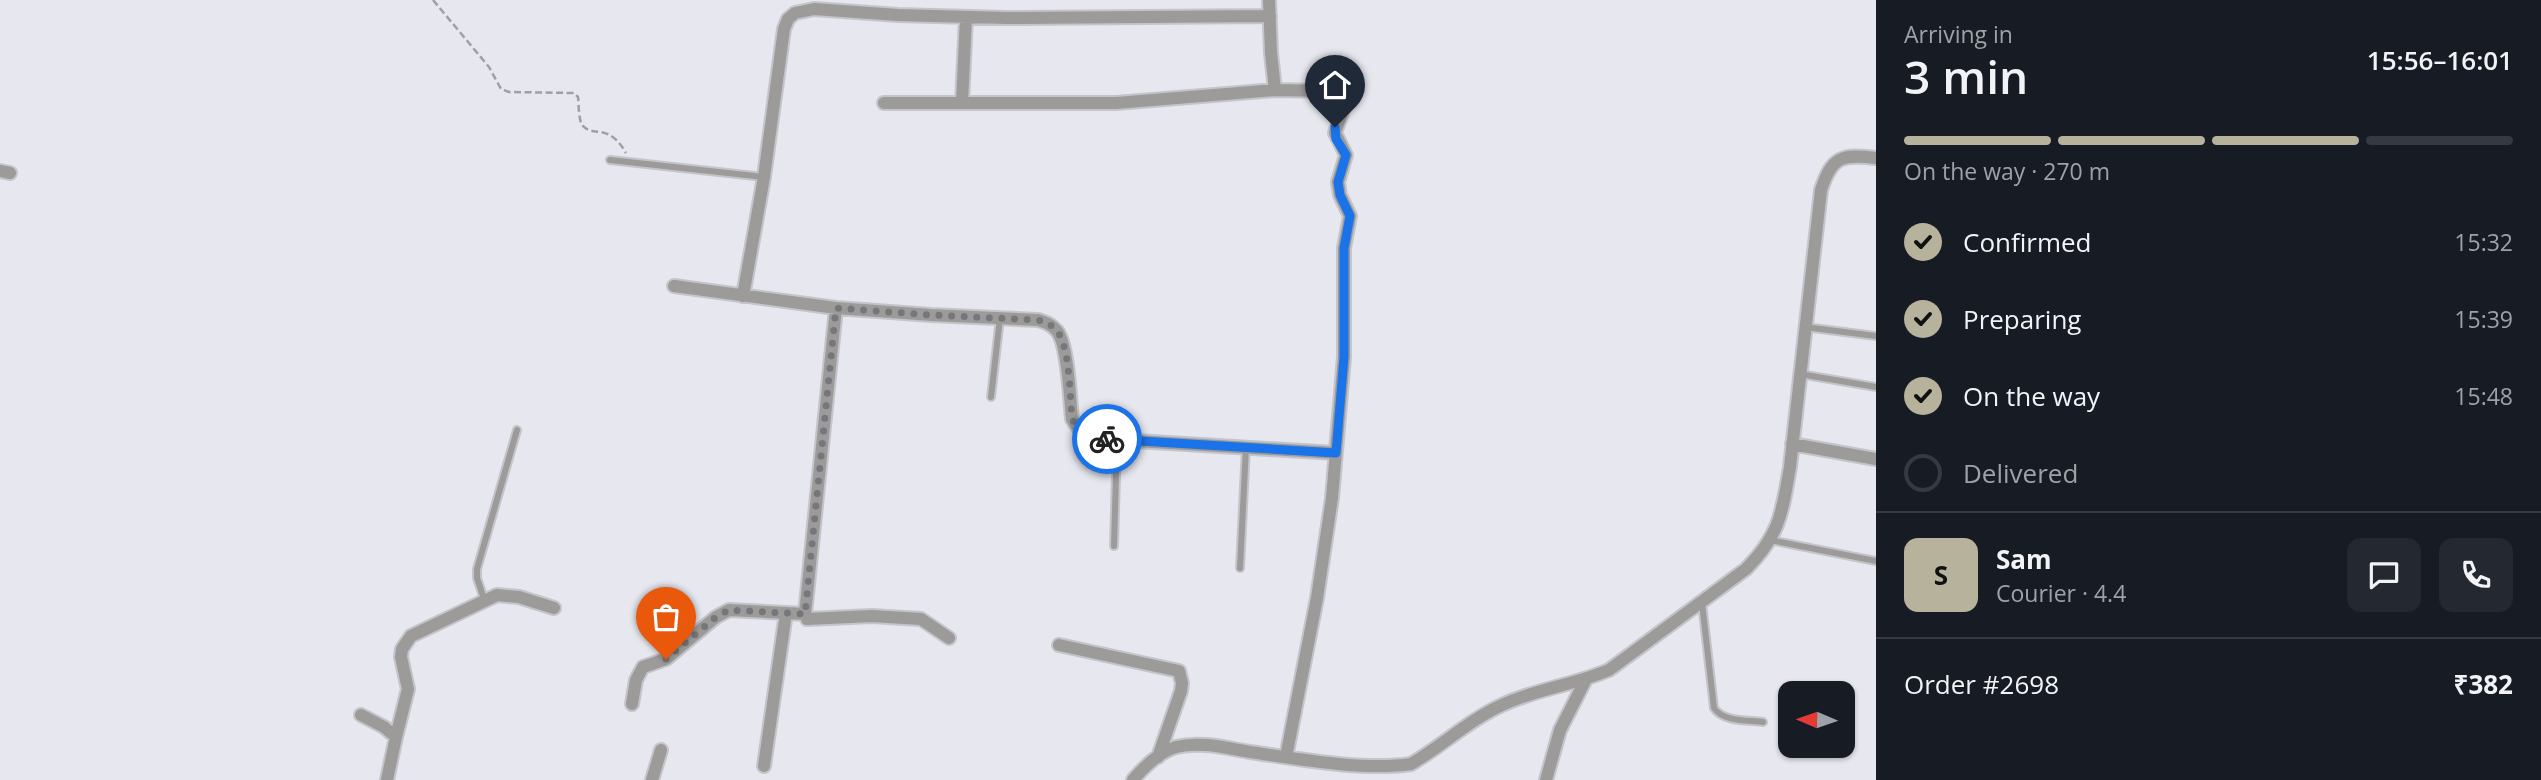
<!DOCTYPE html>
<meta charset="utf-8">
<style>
body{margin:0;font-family:"Open Sans",sans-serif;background:#242831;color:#f1f3f6;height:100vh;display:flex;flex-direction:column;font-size:26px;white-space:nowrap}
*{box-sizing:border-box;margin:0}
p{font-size:23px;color:#9ea1a6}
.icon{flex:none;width:38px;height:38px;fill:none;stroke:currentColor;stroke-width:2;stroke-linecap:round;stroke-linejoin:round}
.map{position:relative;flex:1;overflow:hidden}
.details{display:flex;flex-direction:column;background:#171b24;width:665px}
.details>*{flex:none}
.needle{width:46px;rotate:272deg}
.tools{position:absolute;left:1778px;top:681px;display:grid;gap:14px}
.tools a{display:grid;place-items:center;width:77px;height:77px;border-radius:14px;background:#171b24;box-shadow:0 2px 5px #0004;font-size:35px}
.pin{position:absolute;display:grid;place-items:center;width:60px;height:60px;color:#fff;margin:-72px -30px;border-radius:50% 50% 50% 0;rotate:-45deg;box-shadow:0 0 7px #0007}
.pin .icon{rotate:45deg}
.courier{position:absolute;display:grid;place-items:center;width:70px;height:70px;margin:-35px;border:5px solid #1a73e8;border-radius:50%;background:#fff;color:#222;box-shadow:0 2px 9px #0007}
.overview em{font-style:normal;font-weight:600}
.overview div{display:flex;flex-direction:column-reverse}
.overview{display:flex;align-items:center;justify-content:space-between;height:119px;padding:0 28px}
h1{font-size:46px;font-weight:600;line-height:52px}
.bar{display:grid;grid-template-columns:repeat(4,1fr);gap:10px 7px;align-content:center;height:84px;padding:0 28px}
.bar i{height:9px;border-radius:5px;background:#363941}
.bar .current{background:#b7b29c}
.bar p{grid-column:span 4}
.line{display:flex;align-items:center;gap:18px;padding:0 28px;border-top:2px solid #363941}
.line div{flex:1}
.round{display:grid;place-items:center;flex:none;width:74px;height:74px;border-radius:14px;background:#242831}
ol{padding:0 28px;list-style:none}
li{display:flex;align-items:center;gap:21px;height:77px}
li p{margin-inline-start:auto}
li .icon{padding:7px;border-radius:50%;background:#b7b29c;color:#111;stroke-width:4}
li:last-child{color:#9ea1a6}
li i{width:38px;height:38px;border:4px solid #363941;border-radius:50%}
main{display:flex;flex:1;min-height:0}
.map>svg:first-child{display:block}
</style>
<main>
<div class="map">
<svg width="1876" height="780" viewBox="0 0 1876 780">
<rect width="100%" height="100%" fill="#e7e8ef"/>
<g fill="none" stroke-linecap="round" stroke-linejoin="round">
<g stroke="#c4c5cb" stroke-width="10">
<path id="service" d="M610,160L764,177
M1805,327L1876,336
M1800,374L1876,387
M991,397L1000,318
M1770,540L1876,561
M1114,546L1117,440
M1240,568L1246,447
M484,599L477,578V569L517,430
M1702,603L1714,708C1723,722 1748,720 1763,722"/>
</g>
<g stroke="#c4c5cb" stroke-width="16">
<path id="minor" d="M1269,0L1271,53L1275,90
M884,103H1116L1275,90L1328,91L1343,97L1344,107L1335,133L1346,155L1338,182L1340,195L1350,216L1344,248V357L1332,498L1317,598L1286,757
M962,103L966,17
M0,171L10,173
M674,286L836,308L931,315L1038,320C1045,322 1051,324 1057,331C1068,344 1070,400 1072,419C1080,433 1088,436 1103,439L1336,453
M743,296L764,177L784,29L788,19L795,13L814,9L898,15L1007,18L1270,16
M1792,444L1876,459
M805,614L807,619L872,616L921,619L949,638
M1059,645L1179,671L1182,683L1181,691L1158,757
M632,704L636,680L643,667L666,659L716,617L729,610L786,613
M361,715L384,727L396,737L387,780
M396,737L408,689L401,657L402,649L411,636L497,595L519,597L554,608
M764,766L786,613L805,614L836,308
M652,780L661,750
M1133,780C1144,767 1159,752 1176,747C1200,741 1226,748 1250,752C1299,759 1363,771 1411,764C1442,746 1469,720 1502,705C1536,689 1574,685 1609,670L1746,569C1780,535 1782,513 1790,467L1821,190C1832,156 1842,154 1876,158
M1546,780L1560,730L1585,681"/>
</g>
<path stroke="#9fa0a5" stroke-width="2.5" stroke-dasharray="7 3.5" stroke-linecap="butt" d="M433,0L489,67L501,89L509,92L574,93L578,97C579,104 578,120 583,126C595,138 608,122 626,153"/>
<use href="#service" stroke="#9c9b99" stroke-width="6"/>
<use href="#minor" stroke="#9c9b99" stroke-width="12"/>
</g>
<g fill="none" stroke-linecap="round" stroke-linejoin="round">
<path stroke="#76777b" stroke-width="7" stroke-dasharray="0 12.6" d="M666,659L716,617L729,610L805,614L836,308L931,315L1038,320C1045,322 1051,324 1057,331C1070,347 1070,398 1072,419C1080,434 1091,438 1107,439"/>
<path stroke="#1a73e8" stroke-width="9" d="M1107,439L1336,453L1344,357V248L1350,216L1340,195L1338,182L1346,155L1336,139L1335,127"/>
</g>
</svg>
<div class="tools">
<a><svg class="needle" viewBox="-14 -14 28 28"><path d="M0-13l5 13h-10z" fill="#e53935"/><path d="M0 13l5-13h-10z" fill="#9ea1a6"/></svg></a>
</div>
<div class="pin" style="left:666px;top:659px;background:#ea580c"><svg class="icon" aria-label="bag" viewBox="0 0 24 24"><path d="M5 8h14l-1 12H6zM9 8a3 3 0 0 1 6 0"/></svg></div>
<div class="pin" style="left:1335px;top:127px;background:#1f2937"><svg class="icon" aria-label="home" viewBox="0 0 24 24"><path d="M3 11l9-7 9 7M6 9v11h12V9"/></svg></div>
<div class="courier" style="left:1107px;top:439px"><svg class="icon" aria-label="bike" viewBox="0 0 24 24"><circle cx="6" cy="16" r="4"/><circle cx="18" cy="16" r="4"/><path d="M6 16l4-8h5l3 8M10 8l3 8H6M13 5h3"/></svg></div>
</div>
<section class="details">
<div class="overview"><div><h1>3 min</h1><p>Arriving in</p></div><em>15:56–16:01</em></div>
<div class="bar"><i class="current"></i><i class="current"></i><i class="current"></i><i></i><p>On the way · 270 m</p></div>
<ol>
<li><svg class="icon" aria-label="check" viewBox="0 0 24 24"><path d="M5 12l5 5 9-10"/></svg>Confirmed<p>15:32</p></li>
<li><svg class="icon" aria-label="check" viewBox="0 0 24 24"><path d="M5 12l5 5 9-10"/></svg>Preparing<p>15:39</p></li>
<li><svg class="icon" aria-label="check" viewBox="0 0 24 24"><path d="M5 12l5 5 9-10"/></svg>On the way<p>15:48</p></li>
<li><i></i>Delivered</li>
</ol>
<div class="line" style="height:126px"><b class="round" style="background:#b7b29c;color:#111">S</b><div><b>Sam</b><p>Courier · 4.4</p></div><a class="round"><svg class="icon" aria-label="chat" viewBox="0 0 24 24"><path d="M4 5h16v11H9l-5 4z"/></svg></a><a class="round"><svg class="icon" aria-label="phone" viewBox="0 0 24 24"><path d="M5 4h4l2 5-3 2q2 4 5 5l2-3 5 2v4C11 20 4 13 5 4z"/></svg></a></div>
<div class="line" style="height:91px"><div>Order #2698</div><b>₹382</b></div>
</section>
</main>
